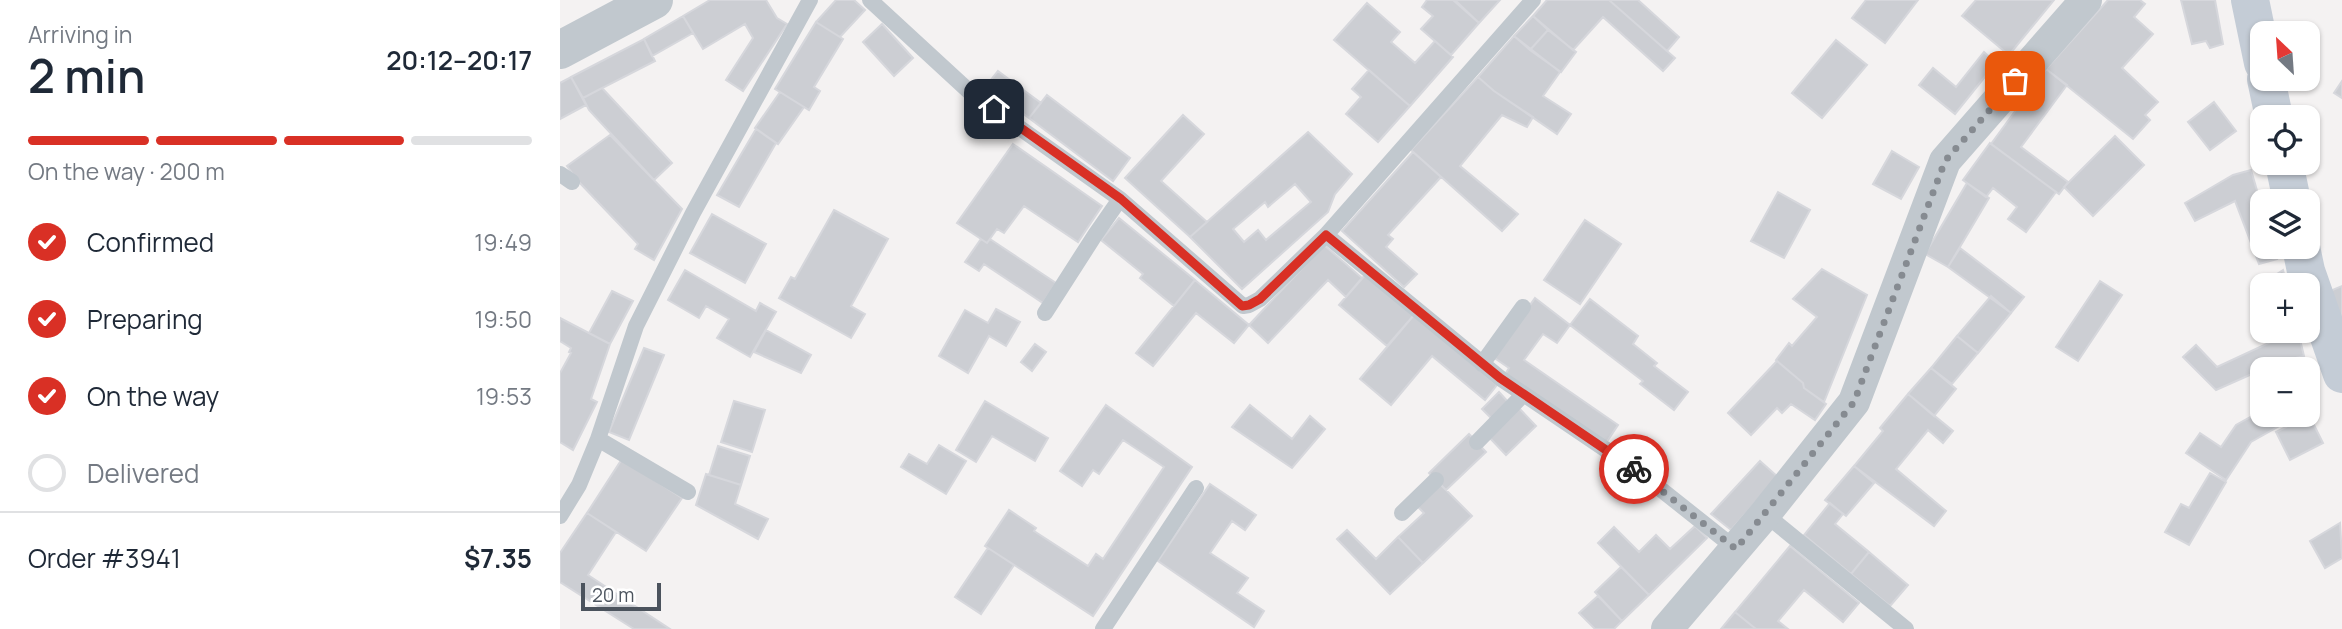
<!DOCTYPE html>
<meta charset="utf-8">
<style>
body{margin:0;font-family:Manrope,sans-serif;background:#f2f2f3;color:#1f2937;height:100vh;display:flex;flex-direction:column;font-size:26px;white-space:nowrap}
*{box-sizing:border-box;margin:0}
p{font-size:23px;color:#747a83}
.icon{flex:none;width:38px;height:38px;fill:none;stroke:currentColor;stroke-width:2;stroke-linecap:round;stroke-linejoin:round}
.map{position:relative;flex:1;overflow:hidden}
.sheet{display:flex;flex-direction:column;background:#fff;width:560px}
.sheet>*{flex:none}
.needle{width:46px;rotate:335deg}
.tools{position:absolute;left:1690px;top:21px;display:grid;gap:14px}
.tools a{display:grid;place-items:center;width:70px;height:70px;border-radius:14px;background:#fff;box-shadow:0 2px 5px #0004;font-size:35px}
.scale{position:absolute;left:21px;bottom:18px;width:80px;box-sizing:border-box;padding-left:7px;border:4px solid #4b535d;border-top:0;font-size:19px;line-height:24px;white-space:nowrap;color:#4b535d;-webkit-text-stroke:5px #fff;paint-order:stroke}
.pin{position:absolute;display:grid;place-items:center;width:60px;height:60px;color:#fff;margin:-30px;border-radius:14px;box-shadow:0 4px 10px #0006}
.courier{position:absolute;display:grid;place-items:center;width:70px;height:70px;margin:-35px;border:5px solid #d93025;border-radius:50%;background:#fff;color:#222;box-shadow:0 2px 9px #0007}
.summary em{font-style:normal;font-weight:600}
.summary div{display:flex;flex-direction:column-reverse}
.summary{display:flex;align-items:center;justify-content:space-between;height:119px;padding:0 28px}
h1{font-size:46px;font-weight:600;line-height:52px}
.bar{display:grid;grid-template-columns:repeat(4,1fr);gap:10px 7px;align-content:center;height:84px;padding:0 28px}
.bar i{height:9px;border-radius:5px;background:#e0e1e3}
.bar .selected{background:#d93025}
.bar p{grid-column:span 4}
.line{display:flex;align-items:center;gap:18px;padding:0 28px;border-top:2px solid #e0e1e3}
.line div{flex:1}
ol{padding:0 28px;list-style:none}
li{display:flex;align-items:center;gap:21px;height:77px}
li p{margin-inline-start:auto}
li .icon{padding:7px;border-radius:50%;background:#d93025;color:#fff;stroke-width:4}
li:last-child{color:#747a83}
li i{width:38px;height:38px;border:4px solid #e0e1e3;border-radius:50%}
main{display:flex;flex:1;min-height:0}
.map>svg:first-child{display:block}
</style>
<main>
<section class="sheet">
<div class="summary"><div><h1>2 min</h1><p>Arriving in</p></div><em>20:12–20:17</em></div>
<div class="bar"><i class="selected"></i><i class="selected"></i><i class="selected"></i><i></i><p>On the way · 200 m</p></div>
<ol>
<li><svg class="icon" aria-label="check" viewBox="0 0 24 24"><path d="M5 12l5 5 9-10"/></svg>Confirmed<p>19:49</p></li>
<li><svg class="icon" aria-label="check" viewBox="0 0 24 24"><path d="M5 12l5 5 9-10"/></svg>Preparing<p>19:50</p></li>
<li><svg class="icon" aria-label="check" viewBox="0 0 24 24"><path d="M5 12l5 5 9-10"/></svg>On the way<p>19:53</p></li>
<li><i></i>Delivered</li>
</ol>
<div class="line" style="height:91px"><div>Order #3941</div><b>$7.35</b></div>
</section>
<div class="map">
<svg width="1782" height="629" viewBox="0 0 1782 629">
<rect width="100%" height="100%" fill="#f4f2f2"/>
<path fill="#ccced3" stroke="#d6d7dc" stroke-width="2" fill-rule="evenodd" d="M150,0H206L217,18L227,24L183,91L166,80L193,38L185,24L143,49L123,16Z
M276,0H294L305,10L280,37L256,22Z
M867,0H893L919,23L891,55L861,29L873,16L862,7Z
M895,0H940L919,23Z
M987,0H1049L1115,58L1103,71L1043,17L1013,50L973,16Z
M1049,0H1078L1119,37L1107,51Z
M1306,0H1358L1325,43L1292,18Z
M1416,0H1494L1449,55L1402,16Z
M1548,0H1580L1585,4L1574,17L1593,34L1562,68L1598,102L1585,115L1590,120L1573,139L1486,69Z
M1621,0H1655L1663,44L1650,48L1646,41L1632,44Z
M807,3L840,32L831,42L855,63L875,41L893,57L850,106L774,40Z
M123,16L133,33L92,56L84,39Z
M973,16L988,30L970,50L954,36Z
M256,22L283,39L254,87L260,91L249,110L215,89Z
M322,24L353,58L334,76L303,42Z
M988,30L1016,52L1001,72L970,50Z
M954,36L1000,72L983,96L1011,114L997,134L934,91L918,77Z
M84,39L95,61L23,98L11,77Z
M1276,40L1307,65L1262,118L1232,93Z
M1424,52L1436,63L1395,114L1359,85L1373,68L1396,87Z
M1486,69L1507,85L1461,147L1508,182L1499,194L1431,144Z
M809,70L850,106L818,142L786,114L801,97L792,89Z
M438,71L481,103L469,118L426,86Z
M11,77L26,105L0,119V83Z
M918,77L934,91L973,117L967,127L942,115L900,166L958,214L942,231L851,150Z
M1782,81V98L1774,93Z
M42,88L112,163L94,180L29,110L23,98Z
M220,92L244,107L218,144L195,128Z
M487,95L570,158L553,181L469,118Z
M1654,102L1676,131L1650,150L1628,122Z
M623,115L644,134L601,181L647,222L630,237L565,178Z
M196,129L216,143L179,207L157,195Z
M748,132L792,174L775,194L768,212L682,289L630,237ZM735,184L751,202L706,240L698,230L684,242L673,229L705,202L708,207Z
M50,135L122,209L94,260L75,249L78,244L18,181L7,166Z
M1555,136L1584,165L1533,216L1504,187Z
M1430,143L1496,192L1466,232L1448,219L1457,207L1433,188L1426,197L1403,180Z
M453,144L542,206L518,242L464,206L444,233L437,229L427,243L397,223Z
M1332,151L1359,167L1341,199L1313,184Z
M853,152L881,177L828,235L833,239L826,247L857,274L844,287L782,231Z
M1691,170L1703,211V247H1713L1717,259L1699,264L1675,201L1635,221L1625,203L1673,175Z
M1407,183L1429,198L1388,267L1365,254Z
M1218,192L1250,210L1224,258L1191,241Z
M274,210L328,239L291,306L305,314L291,338L219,298L231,277L235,279Z
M152,214L206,244L185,283L130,253Z
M559,218L635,280L614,306L580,278L583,274L541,240Z
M1025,220L1061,244L1020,304L984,280Z
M421,239L427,243L430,239L496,283L483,303L424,264L419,271L405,262Z
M764,245L802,278L786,297L768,280L708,343L689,325Z
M1400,248L1464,297L1451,313L1388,267Z
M1262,269L1307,295L1264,402L1244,388L1243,383L1216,360L1229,343L1232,346L1257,317L1233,299Z
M125,270L196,311L200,303L216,312L190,357L157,338L169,319L146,306L139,318L108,300Z
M1723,270L1727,285H1703V298L1700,285Z
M806,274L854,315L827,346L779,305Z
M635,280L689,325L674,343L636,313L593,366L576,353Z
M1540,281L1562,295L1518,361L1496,347Z
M1782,286V321L1770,291Z
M52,291L73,301L50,344L29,333Z
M1431,296L1451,313L1418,353L1397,336Z
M975,298L1010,325L997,343L983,334L964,360L1058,425L1044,446L944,376L949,368L933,357Z
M1030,299L1078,336L1073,344L1097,363L1094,366L1128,392L1114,410L1080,384L1083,381L1010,325Z
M436,309L460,322L446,346L429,336L408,373L379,356L405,310L428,323Z
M854,315L937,385L925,400L872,356L831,405L800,379Z
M0,318L50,344L31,399L37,402L13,450L0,442V373L11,353L9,352L11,348L0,341Z
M206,330L251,355L241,373L194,352Z
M1711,331H1738L1744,356L1719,362L1656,390L1623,357L1636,345L1657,367L1713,341Z
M1397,336L1418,353L1392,384L1371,368Z
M475,344L486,352L472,371L461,362Z
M84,348L104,355L69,440L49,432Z
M1217,361L1243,383L1244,388L1266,404L1255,420L1231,404L1222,413L1217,408L1191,435L1168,413Z
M1371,368L1396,389L1374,416L1348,394Z
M939,392L950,404L933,420L922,409Z
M1348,394L1393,431L1383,443L1368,430L1336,469L1386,511L1374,526L1294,466L1323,431L1320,428Z
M174,401L205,410L192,452L161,442Z
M425,401L488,438L475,461L432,436L416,462L396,450Z
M546,405L632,467L533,616L425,546L449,510L476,528L474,531L528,566L536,554L543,559L604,467L563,440L539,474L533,470L522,486L500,471Z
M690,405L732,439L750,416L765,429L732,468L672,427Z
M957,406L976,426L946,455L927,435Z
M1703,410V415H1739L1691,442L1666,480L1626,453L1640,433L1661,447L1676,425Z
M1749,415L1763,443L1730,460L1716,432Z
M909,434L926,452L886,490L869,473Z
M379,445L406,461L386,494L341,467L349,454L367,464Z
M158,446L190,456L181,485L149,475Z
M62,459L122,498L86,551L27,513Z
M1200,461L1218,477L1171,530L1151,514Z
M1294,466L1314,483L1286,516L1265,500Z
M1650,473L1666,482L1629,545L1605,532L1621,504L1629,508Z
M146,474L181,485L175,504L208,519L198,539L136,505Z
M878,482L912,516L863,563L838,537L864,513L855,504Z
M650,484L696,515L685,530L672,521L650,553L688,578L677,593L704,611L694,627L598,561Z
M1270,503L1283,514L1275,524L1309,552L1291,574L1244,535Z
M27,513L56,532L28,575L110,629H74L0,582V553Z
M1780,523L1782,558L1765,568L1750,541Z
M1135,526L1147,538L1089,595L1038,543L1054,527L1079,552L1096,535L1110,549Z
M787,530L816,559L838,537L863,563L830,594L777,539Z
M1230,546L1299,603L1283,622L1244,590L1218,621L1228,629H1196L1175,612Z
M428,548L454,565L421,614L395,597Z
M1309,552L1348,585L1330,606L1291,574Z
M1061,567L1089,595L1062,621L1035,592Z
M1038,596L1062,621L1054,629H1035L1019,613Z
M1175,612L1196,629H1161Z"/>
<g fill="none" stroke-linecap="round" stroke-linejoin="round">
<path stroke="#c1c8ce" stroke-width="16" d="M310,0L412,94L560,199L683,306L689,305L700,299L766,235L973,0
M0,174L12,182
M766,235L940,378L1079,472L1176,549
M485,313L535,235L560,199
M922,364L963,307
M38,439L128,492
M917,442L963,395
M842,513L876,480
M1205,514L1346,629
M0,516L19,485L38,439L76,326L133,213L250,0
M543,629L636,488"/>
<path stroke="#c1c8ce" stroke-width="32" d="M1107,629L1205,514L1294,402L1385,161L1526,0"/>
<path stroke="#c1c8ce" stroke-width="38" d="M0,50L94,0"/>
<path stroke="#c4ccd6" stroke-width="38" d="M1690,0L1703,63
M1706,79L1714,117
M1724,163L1732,201
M1741,247L1746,271L1782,374"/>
</g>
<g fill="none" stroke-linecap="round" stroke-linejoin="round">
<path stroke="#868b91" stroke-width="7" stroke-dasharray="0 12.6" d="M1074,469L1176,549L1294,402L1385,161L1455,81"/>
<path stroke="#d93025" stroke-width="9" d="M434,109L561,199L682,306L689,305L700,299L766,235L940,378L1074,469"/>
</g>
</svg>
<div class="tools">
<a><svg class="needle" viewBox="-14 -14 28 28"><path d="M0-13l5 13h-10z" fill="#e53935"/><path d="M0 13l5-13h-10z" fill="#747a83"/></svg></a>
<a><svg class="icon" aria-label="locate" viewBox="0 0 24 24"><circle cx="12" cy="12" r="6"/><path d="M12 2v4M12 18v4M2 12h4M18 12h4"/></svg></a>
<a><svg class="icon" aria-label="layers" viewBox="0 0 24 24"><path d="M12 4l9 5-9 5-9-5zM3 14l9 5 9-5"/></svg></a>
<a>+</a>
<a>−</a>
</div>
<div class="scale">20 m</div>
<div class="pin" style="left:1455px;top:81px;background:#ea580c"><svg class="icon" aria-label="bag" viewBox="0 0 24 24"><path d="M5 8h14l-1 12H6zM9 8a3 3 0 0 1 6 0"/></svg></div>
<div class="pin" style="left:434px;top:109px;background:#1f2937"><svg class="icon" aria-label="home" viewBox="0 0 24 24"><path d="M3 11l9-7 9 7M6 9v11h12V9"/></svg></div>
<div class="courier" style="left:1074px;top:469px"><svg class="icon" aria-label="bike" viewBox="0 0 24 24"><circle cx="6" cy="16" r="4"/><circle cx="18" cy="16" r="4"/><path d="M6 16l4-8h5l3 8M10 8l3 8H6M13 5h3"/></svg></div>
</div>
</main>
